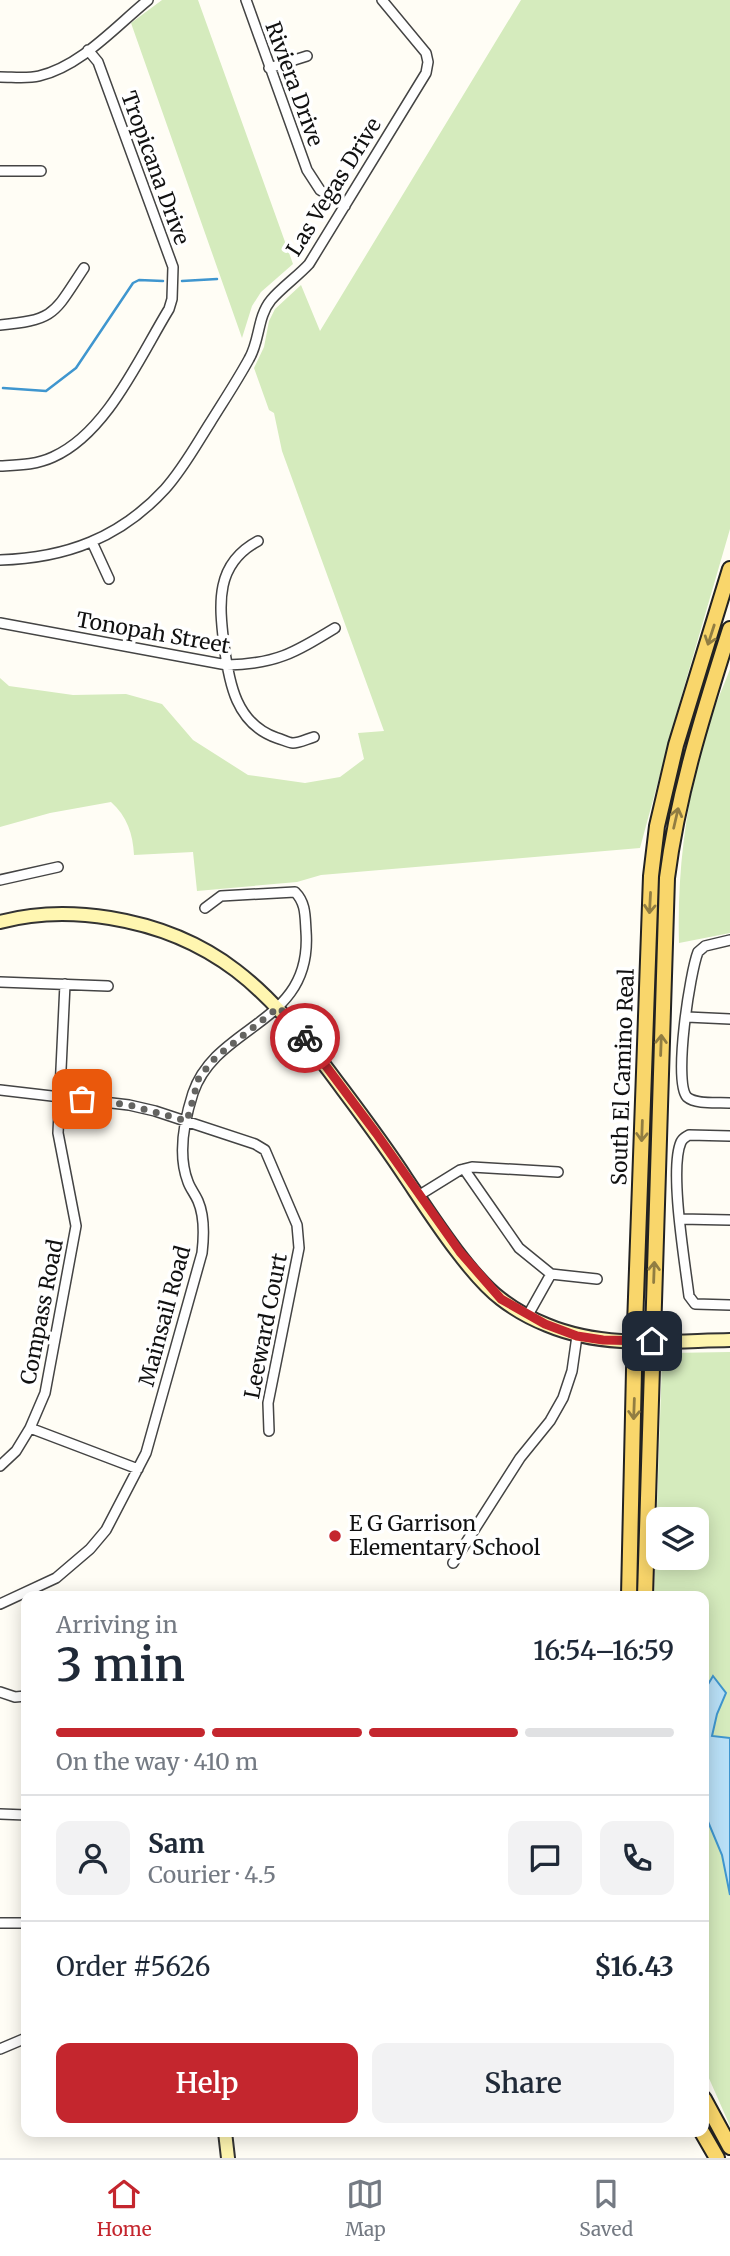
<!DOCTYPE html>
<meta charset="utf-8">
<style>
body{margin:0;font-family:Merriweather,serif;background:#f2f2f3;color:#1f2937;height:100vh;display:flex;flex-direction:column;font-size:26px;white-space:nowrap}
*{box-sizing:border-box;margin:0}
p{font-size:23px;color:#747a83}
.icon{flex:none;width:38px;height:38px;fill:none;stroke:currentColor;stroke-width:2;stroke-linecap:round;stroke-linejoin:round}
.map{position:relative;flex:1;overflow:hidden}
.side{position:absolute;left:21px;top:1591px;width:688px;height:546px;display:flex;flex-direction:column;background:#fff;border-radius:14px;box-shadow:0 4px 18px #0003}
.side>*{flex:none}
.buttons{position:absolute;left:646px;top:1507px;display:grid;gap:14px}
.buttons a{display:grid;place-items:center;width:63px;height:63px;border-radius:14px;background:#fff;box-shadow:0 4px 18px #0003;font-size:35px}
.pin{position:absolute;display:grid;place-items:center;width:60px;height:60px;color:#fff;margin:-30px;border-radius:14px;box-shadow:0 4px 10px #0006}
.courier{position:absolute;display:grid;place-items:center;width:70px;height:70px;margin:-35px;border:5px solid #c4262e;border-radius:50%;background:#fff;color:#222;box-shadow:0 2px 9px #0007}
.headline em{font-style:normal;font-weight:600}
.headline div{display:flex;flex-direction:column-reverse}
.headline{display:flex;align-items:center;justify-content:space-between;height:119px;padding:0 35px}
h1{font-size:46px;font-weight:600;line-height:52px}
.bar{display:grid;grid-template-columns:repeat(4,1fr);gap:10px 7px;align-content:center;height:84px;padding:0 35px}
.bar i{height:9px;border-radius:5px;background:#e0e1e3}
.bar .current{background:#c4262e}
.bar p{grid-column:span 4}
.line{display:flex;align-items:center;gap:18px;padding:0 35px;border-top:2px solid #e0e1e3}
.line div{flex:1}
.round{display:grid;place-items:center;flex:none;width:74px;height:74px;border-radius:14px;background:#f2f2f3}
.cta{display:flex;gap:14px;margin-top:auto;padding:14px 35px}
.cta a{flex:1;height:80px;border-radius:14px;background:#c4262e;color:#fff;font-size:28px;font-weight:600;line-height:80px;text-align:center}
.cta a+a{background:#f2f2f3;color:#1f2937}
.tabs{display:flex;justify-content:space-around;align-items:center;height:98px;border-top:2px solid #e0e1e3;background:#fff;font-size:19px;color:#747a83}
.tabs a{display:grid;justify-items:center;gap:4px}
.tabs .current{color:#c4262e}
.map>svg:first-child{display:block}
</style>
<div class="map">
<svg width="730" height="2158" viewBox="0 0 730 2158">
<rect width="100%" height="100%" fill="#fffdf5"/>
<path fill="#d5ebbd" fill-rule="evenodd" d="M162,0H198L293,264L261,292L252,306L242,338L131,23Z
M521,0H730V529L680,701L640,848L321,875L297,882L197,891L193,852L134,855C133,834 127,816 111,802L50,813L0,827V678L9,686L73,695L126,694L162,704L193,740L248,775L305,783L340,777L364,759L358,733L384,731L282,451L274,413L269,410L254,368L264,347L269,321L275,309L301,285L320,331Z
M730,669V933L679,943C677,872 686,803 705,735C712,712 722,690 730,669Z
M730,1352V2126L704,2067V1596H654L662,1360L669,1353ZM658,1519H696V1558H658Z"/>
<path fill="#b9e0f7" stroke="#3f96cf" stroke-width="2" d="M713,1676L726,1693L717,1714L712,1736L730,1738V1895L722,1855L704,1812V1691Z"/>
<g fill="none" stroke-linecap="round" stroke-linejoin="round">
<path stroke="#3f96cf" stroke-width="2.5" d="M182,281L217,279
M3,388L46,391L76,368L133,283L139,280L163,281"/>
<g stroke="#444" stroke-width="12">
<path id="street" d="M246,0L307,170L320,190L345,206
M269,68L307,56
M0,77C13,77 27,79 39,76C81,66 115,27 148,0
M0,171H41
M0,325C56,320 54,313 84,268
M0,466C18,465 36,465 53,457C107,433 139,358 169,309L172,299L173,267L98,62L88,50
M258,541C215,564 219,603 224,645C229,683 236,724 277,738C282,739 288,743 293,743C299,743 307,739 314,737
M92,542L109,579
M0,560C66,558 120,538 165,489C183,469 196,445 210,423C223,402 237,381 249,359C260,341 257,317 271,300C281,288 298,276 309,264L426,73L428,62L426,53L382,0
M0,623L227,665C276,664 294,653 335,628
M0,880L58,867
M730,940L705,946L698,952C690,972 673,1082 687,1097C696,1105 718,1102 730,1103
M0,982L108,986
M687,1017L730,1019
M0,1090L129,1105L155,1111L255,1144L265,1150L297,1225L299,1248L268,1403L269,1431
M730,1136L689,1135C686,1137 683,1138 681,1142C669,1169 685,1263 689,1296L695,1304L730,1305
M464,1169L519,1248L551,1274L597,1279
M418,1196L460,1170L472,1167L558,1172
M680,1219L730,1220
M528,1315L551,1274
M30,1428L138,1469
M0,1466L16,1451L30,1428L45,1393L76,1226L58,1133L65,984
M453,1563L520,1458L550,1421L563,1398L572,1371L577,1336
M0,1604L56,1578L90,1549L106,1530L146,1453L202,1253C204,1236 205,1217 198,1201C195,1194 190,1188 188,1182C177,1154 184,1121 193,1093C217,1023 313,1025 306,931C305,916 306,903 295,892L221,896L205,908
M0,1692L15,1697L26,1696
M0,1814L26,1815
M0,1923H24
M0,2049L26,2038"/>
</g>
<g stroke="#333" stroke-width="16">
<path id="secondary" d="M0,922C37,912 73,912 110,918C215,935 268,990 329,1071C355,1106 382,1141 406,1178C429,1212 469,1275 501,1299C514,1309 532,1319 547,1325C604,1349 670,1341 730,1340
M225,2132L228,2158"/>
</g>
<g stroke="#222" stroke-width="18">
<path id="primary" d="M629,1596L635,1325L651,876L657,826L676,745L730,569
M645,1596L667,878C678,792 704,711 730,629
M704,2099L730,2147
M702,2132L717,2158"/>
</g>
<use href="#street" stroke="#fff" stroke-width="9"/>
<use href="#secondary" stroke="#fff6b0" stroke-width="12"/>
<use href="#primary" stroke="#f9d66b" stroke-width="14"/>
</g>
<defs><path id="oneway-shaft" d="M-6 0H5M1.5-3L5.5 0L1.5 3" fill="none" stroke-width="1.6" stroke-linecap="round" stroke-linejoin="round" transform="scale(1.75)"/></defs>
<g stroke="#917d42">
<use href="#oneway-shaft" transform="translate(711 635) rotate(108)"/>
<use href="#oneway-shaft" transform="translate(676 818) rotate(-77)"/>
<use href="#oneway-shaft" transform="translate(650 903) rotate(93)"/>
<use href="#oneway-shaft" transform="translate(661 1045) rotate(-88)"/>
<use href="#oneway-shaft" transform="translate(642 1131) rotate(92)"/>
<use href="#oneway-shaft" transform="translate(654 1272) rotate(-88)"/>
<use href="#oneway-shaft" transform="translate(634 1409) rotate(92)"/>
</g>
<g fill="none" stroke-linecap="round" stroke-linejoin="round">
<path stroke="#646461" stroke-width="7" stroke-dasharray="0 12.6" d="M82,1099L129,1105L187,1121L199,1077L216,1057L279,1007L305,1038"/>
<path stroke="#c4262e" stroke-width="9" d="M305,1038L376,1133L460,1252L501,1299L545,1324L577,1336L603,1340L652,1341"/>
</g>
<circle fill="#c4262e" stroke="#fff" stroke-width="2.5" cx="335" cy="1536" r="7"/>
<g text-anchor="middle" stroke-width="7" stroke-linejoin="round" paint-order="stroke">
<g font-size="21" fill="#111" stroke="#fff">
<text transform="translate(294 84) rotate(70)" y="7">Riviera Drive</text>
<text transform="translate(155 168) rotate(70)" y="7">Tropicana Drive</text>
<text transform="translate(334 187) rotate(-58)" y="7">Las Vegas Drive</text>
<text transform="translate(153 633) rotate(10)" y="7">Tonopah Street</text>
<text transform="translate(623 1077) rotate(-88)" y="7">South El Camino Real</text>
<text transform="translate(42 1312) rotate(-79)" y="7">Compass Road</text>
<text transform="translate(165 1316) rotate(-75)" y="7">Mainsail Road</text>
<text transform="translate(266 1326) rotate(-79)" y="7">Leeward Court</text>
</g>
<g font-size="21" fill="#111" stroke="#fff" text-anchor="start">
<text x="349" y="1531">E G Garrison<tspan x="349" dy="24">Elementary School</tspan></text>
</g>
</g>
</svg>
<div class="buttons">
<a><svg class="icon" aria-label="layers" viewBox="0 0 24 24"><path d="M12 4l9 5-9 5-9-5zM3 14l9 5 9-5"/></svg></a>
</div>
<div class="pin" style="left:82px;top:1099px;background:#ea580c"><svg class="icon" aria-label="bag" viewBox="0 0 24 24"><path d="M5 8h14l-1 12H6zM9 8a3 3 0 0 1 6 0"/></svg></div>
<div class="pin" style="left:652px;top:1341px;background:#1f2937"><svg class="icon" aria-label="home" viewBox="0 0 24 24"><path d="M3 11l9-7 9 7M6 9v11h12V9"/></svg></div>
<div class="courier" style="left:305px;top:1038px"><svg class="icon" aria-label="bike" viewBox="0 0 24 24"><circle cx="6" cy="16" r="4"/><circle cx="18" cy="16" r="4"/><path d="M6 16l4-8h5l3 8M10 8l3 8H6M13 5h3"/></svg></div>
<section class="side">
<div class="headline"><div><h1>3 min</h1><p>Arriving in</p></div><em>16:54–16:59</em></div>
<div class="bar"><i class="current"></i><i class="current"></i><i class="current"></i><i></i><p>On the way · 410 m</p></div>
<div class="line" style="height:126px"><a class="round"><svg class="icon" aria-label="person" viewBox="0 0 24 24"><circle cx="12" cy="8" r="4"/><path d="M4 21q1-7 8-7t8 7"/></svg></a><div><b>Sam</b><p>Courier · 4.5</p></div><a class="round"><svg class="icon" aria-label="chat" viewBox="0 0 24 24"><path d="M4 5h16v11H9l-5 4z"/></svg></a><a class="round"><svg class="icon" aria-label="phone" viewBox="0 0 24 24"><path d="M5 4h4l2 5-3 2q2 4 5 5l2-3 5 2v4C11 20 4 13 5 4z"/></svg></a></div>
<div class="line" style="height:91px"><div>Order #5626</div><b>$16.43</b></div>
<div class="cta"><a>Help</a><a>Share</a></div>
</section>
</div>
<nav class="tabs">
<a class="current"><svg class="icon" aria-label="home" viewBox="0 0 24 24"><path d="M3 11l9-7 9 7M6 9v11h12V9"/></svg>Home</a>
<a><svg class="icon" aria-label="map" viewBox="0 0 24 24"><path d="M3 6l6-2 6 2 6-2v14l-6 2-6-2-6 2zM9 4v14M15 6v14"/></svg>Map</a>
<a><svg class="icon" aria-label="saved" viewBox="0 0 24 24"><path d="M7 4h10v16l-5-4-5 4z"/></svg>Saved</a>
</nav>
